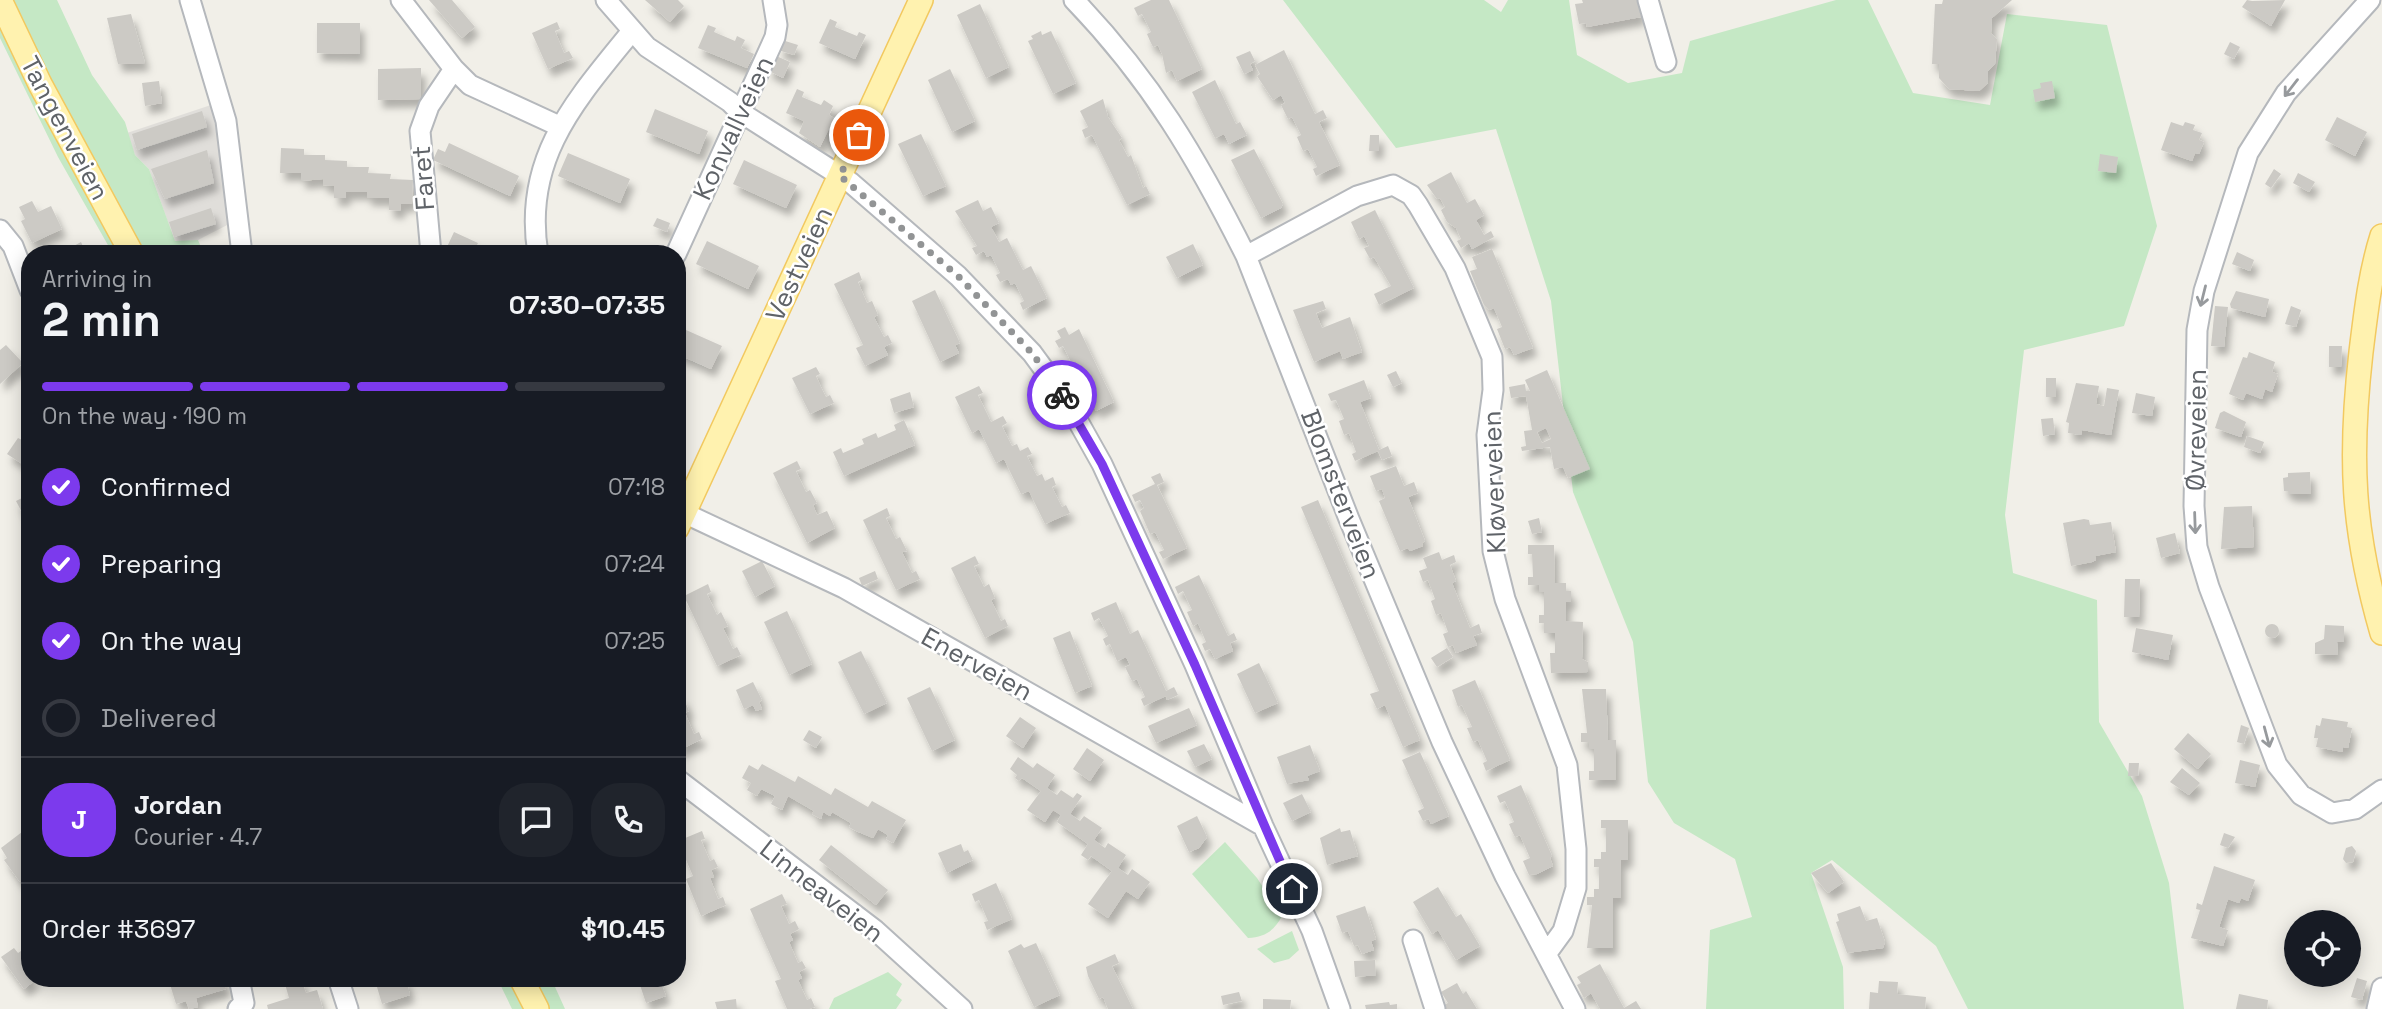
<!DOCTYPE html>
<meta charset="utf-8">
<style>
body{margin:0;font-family:"Space Grotesk",sans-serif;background:#20242c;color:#f1f3f6;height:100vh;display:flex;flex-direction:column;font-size:26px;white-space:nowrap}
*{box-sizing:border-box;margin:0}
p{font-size:23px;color:#9ea1a6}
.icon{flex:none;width:38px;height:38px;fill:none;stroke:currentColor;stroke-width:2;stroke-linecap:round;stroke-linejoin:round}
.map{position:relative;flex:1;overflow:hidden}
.panel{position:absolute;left:21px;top:245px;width:665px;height:742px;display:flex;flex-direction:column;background:#171b24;border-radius:28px;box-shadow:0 4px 18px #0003}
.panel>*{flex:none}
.buttons{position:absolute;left:2284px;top:910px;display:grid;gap:14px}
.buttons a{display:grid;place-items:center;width:77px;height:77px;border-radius:50%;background:#171b24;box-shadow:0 4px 18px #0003;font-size:35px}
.pin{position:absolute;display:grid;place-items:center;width:60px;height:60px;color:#fff;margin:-30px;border:4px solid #fff;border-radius:50%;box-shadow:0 2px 7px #0007}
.courier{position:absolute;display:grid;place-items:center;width:70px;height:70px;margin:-35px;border:5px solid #7c3aed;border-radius:50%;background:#fff;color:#222;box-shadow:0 2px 9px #0007}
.summary em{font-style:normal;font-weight:800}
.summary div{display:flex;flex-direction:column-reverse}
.summary{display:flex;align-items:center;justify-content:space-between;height:119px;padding:0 21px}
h1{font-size:46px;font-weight:800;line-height:52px}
.bar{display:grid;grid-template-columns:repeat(4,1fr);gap:10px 7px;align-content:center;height:84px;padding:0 21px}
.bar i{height:9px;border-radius:5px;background:#363941}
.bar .selected{background:#7c3aed}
.bar p{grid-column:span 4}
.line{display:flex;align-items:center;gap:18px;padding:0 21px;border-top:2px solid #363941}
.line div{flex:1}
.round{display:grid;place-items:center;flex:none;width:74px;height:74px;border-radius:28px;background:#20242c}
ol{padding:0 21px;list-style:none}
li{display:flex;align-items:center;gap:21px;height:77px}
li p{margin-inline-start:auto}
li .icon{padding:7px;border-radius:50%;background:#7c3aed;color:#fff;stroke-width:4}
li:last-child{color:#9ea1a6}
li i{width:38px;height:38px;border:4px solid #363941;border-radius:50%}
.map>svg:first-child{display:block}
</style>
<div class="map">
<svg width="2382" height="1009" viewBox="0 0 2382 1009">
<defs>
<filter id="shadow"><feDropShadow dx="4.5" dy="8" stdDeviation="3.5" flood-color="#0004"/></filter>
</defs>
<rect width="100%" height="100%" fill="#f1efe8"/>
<path fill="#e0deda" d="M211,105L235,221L198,240L175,242L149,169L135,155L127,133Z"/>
<path fill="#c5e8c5" d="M0,0H57L92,75L125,122L135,155L149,169L175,241L198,240L204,254H113L58,157L0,38Z
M1283,0H1484L1501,12L1508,0H1569L1577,55L1628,83L1682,73L1690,41L1836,0H1868L1913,93L1990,105L2007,14L2107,25L2157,226L2124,326L2024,350L2005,515L2013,573L2097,600L2099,722L2142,796L2169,883L2184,1009H1968L1936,946L1832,860L1811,873L1843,967L1844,1009H1706L1710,930L1752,917L1735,859L1674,823L1648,782L1633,642L1573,492L1551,301L1496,129L1396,148Z
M1225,842L1257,878L1282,916C1274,931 1265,937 1248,938L1192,874Z
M1292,931L1299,950L1289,959L1274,963L1257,949Z
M888,972L902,984L896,995L902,1000L896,1009H829L834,998Z
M497,978H551L565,1009H512Z"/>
<path fill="#cccac5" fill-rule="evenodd" filter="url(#shadow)" d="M429,0H452L475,27L462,38Z
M645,0H678L684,6L670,22Z
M1151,0H1169L1202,69L1177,81L1172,70L1166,73L1162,54L1158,45L1153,47L1150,41L1147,34L1151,32L1142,14L1138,16L1134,8Z
M1582,0H1638L1641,17L1587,27L1586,23L1579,24L1575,4L1583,3Z
M1943,0H2012L1992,18L1991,33L1997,39L1995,64L1988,71V83L1979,91L1949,89L1939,78V64H1932L1935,4H1942Z
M2247,0L2252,1L2285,0L2271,26L2242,7Z
M980,4L1009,67L986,78L957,15Z
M131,14L145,63L118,64L107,18Z
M830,19L837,22L835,27L857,36L859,32L866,35L855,59L819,43Z
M557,22L560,29L555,31L564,53L569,51L573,58L548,69L532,33Z
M317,23H360V54L317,53Z
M708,25L716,28L714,32L735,41L737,36L745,40L741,48L754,54L747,68L698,48Z
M1041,31L1042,35L1051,31L1076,83L1053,94L1028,41L1033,39L1031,36Z
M782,40L798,45L794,55L778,50Z
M2230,42L2240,47L2234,59L2224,54Z
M1284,50L1315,114L1323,110L1327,118L1319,122L1340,165L1316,176L1313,169L1317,167L1308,149L1303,151L1297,137L1301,135L1292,117L1288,119L1281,105L1285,103L1281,95L1273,100L1257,76L1260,74L1255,65Z
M1250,51L1255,61L1250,64L1253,70L1244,74L1236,57Z
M774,55L790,62L783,78L767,70Z
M421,68V99L378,100V69Z
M950,69L975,121L952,132L928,80Z
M1215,80L1236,124L1240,122L1247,135L1229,144L1224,134L1215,138L1192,92Z
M159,81L162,103L145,106L142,83Z
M2052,81L2055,98L2035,102L2033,90L2041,88L2040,83Z
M797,89L804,92L802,97L821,105L824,100L833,106L829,115L834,118L820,147L799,133L804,121L786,113Z
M1103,99L1108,117L1122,138L1119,140L1128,157L1131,155L1143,188L1146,186L1150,194L1127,205L1092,135L1085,138L1082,130L1088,127L1080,111Z
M655,109L708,131L699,154L646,132Z
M202,111L207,127L137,150L132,134Z
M2337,117L2367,132L2355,156L2325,140Z
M2171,122L2183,126L2185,122L2195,125L2193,130L2202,133L2199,140L2204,142L2199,154L2195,153L2192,161L2161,150Z
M921,134L946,186L923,196L898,144Z
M1370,135H1379V151H1369Z
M449,143L519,176L510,196L433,160L438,149L445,152Z
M281,148L304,149V155H325V160L347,161V167H369L368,173L391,174L390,179L413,180L412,204H401L400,211L389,210V198H367V192H346V198H334V186L323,185V179L301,181V173H280Z
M1254,149L1283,204L1281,208L1261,218L1231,160Z
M207,150L214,183L165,199L151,169Z
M568,153L630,179L620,203L558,176Z
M2100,154L2118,157L2116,173L2098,171Z
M744,160L797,185L786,208L733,184Z
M2274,169L2281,174L2271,188L2265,184Z
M1451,172L1467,203L1475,199L1484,215L1476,220L1484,235L1491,231L1494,237L1472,249L1469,243L1461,248L1457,241L1461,239L1456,228L1447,222L1441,210L1445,207L1440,198L1437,199L1427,185Z
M2298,173L2315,182L2309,192L2293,183Z
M978,200L983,211L991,207L999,223L991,227L999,242L1007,238L1023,270L1031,266L1047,298L1023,310L1020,303L1024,301L1015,283L1011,285L1008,279L1000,282L996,275L1000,273L991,255L987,257L984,251L976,255L972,248L977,246L955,211Z
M32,201L38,212L51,206L62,229L32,243L21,221L25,219L19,207Z
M211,208L216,224L174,237L169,222Z
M1375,210L1414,288L1379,305L1374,294L1391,286L1374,257L1370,259L1364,248L1369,246L1364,236L1359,239L1351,222Z
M657,218L670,223L667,232L653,226Z
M454,232L478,243L473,254H450L452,250L447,247Z
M707,241L759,266L748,289L696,264Z
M81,242L85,251L59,254Z
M1193,244L1203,265L1177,278L1166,257Z
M1492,249L1533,348L1514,355L1510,347L1505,349L1497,329L1502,327L1494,308L1489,310L1484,305L1470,271L1477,269L1472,257Z
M2237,252L2254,260L2250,271L2232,264Z
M859,272L862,280L858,282L867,303L872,301L878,315L874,317L884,337L888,335L892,343L884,347L888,355L865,366L856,348L863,345L834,284Z
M935,290L960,343L955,345L959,353L940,362L912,301Z
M2236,291L2269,299L2265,317L2231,308L2230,304Z
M1323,301L1326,309L1316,313L1322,328L1350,317L1362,352L1343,359L1340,351L1314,362L1293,310Z
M2215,306L2228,307L2224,347L2211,346Z
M2291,306L2301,310L2296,327L2285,324Z
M677,326L722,346L711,369L677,354Z
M1065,327L1069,335L1079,329L1114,402L1096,411L1092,403L1084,407L1069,373L1068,366L1072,364L1063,346L1059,348L1055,341L1061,338L1057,331Z
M6,345L23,363L0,384V350Z
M2329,346H2342L2341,367H2329Z
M2249,352L2275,362L2272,372L2278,374L2272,392L2265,389L2262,399L2246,393L2243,400L2229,394L2243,357L2247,358Z
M816,367L820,374L816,376L821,387L826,397L830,395L834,403L810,414L792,378Z
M1547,370L1590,469L1568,478L1563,467L1554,469L1550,447L1522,451L1521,447L1526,446L1524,431L1532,430L1526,396L1511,398L1509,387L1525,384L1526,391H1530L1525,380ZM1546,428L1551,439L1542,443L1537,432Z
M1396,371L1402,383L1393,387L1387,375Z
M2046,378H2056V397H2046Z
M1364,380L1371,398L1360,402L1379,450L1388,446L1392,456L1382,460L1378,451L1355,461L1352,454L1356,452L1349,433L1344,435L1339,421L1344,419L1336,400L1331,401L1328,394Z
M2076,383L2099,386L2096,404L2104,406L2107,388L2119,390L2111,435L2082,430L2081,435L2068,433L2069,423L2066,422Z
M979,386L983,393L978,395L991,422L1003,416L1007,423L1002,426L1012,446L1017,444L1020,451L1028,447L1032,454L1027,456L1037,476L1042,474L1045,481L1053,477L1056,485L1052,487L1062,507L1066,505L1070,513L1045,524L1029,491L1021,494L1004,459L996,463L979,429L972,433L955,397Z
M910,392L914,407L894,413L890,399Z
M2136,393L2155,397L2152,416L2132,413Z
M2224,411L2246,422L2241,437L2215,428L2220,413Z
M2053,418L2055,434L2043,436L2041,419Z
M904,420L915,445L844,476L833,452L841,448L843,453L864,444L862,439L876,433L878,438L896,430L894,425Z
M30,428V469L7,454L18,438L22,440Z
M2247,436L2264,442L2260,453L2244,447Z
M797,461L801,469L796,471L806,492L810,490L817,503L813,505L817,515L827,511L835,528L807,543L773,473Z
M1396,466L1404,486L1414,482L1418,493L1408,497L1425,541L1422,543L1423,546L1410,551L1408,548L1400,551L1379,501L1385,498L1382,489L1376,491L1370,476Z
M2310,472L2311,494H2289V491H2284L2283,478L2288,477V473Z
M1160,473L1164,482L1157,485L1187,548L1163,559L1159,552L1164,550L1155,532L1150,534L1140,511L1144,508L1140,500L1135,502L1132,495L1155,484L1151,477Z
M30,494V523L28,524L16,501Z
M1318,500L1420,740L1403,747L1385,705L1377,709L1370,694L1379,691L1301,507Z
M2252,506L2254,547L2221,549L2224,507Z
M887,508L890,516L886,518L896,539L900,537L907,551L902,552L912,573L916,571L920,579L896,590L863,520Z
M1539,518L1542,532L1532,534L1528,521Z
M2084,519L2089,520L2090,525L2111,522L2116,552L2095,556L2096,560L2092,562L2071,566L2063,523Z
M2175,533L2180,553L2161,558L2156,538Z
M1528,545H1554L1555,583H1566V591H1571V602H1566V621L1583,622L1582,659L1588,662V672L1551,673L1550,653H1555V633H1544V623H1539V615H1544V592H1539V585H1528V577H1533L1532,554H1528Z
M1439,552L1442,560L1454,555L1456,562L1450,565L1456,581L1452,583L1470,628L1479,624L1482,633L1473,636L1477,645L1456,653L1453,645L1448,647L1443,634L1448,632L1441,613L1436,615L1431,601L1435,599L1428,580L1423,582L1419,571L1427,568L1423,558Z
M975,556L979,564L974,566L984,587L989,584L995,598L991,600L1001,621L1005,619L1008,626L985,638L951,568Z
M762,561L775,586L755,597L742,571Z
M875,571L878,579L862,586L859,578Z
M1199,575L1228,636L1234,633L1237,640L1230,643L1233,651L1215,659L1210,649L1205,651L1202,644L1206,642L1198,623L1193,626L1187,612L1192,610L1183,591L1178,594L1175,587Z
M2125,579H2140L2139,617H2124Z
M708,584L711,592L707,594L717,615L721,612L728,626L723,628L733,649L737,647L741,655L717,666L684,596Z
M1116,602L1130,634L1138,630L1166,691L1174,687L1178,695L1167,700L1166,696L1144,706L1141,699L1145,697L1137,679L1132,681L1125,667L1130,665L1126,657L1117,661L1110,644L1106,646L1103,639L1108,636L1099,618L1094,621L1091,613Z
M787,611L812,664L789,675L764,622Z
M2265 631a7 7 0 1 1 14 0a7 7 0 1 1-14 0Z
M2325,625L2344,626V642H2337L2338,655L2315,654V643L2324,639Z
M2136,628L2173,635L2168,660L2132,652Z
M1070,631L1092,686L1075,693L1053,638Z
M1447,648L1453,657L1437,667L1431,658Z
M861,651L887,703L864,714L838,662Z
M1259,663L1278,703L1255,713L1237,674Z
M1475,680L1510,760L1486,771L1483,763L1487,761L1478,740L1473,742L1467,728L1472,727L1462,705L1458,707L1452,690Z
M753,682L762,700L759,702L762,709L756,711L753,705L744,709L736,690Z
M930,687L955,740L932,751L907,698Z
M1582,689H1606L1608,740H1616V780H1589V771H1594V749H1589V742H1581V733H1587Z
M683,697L689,711L685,713L694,734L699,732L702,739L678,751L677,700Z
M1189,708L1197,725L1156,743L1148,726Z
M1020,717L1036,728L1023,748L1006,736Z
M2322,718L2348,722L2347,727L2352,728L2348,748L2343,747V752L2316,747L2318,738H2314L2316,725L2320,726Z
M2241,725L2249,728L2244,744L2237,742Z
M809,730L822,737L816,748L803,740Z
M2188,733L2211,754L2198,769L2174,749Z
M1204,744L1212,759L1195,767L1187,751Z
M1310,745L1320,771L1307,776L1309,780L1287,784L1277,757Z
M1087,748L1104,760L1090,781L1073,769Z
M1420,752L1449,816L1431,824L1429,819L1423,821L1418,811L1424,808L1402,760Z
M1018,757L1033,768L1037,763L1055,775L1047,788L1057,795L1061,790L1073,798L1077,793L1082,796L1070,814L1080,821L1084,816L1102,828L1094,840L1105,848L1108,843L1126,855L1118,868L1128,875L1132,869L1150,882L1138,899L1126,891L1108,918L1088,904L1112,871L1091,856L1088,860L1081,855L1088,844L1057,822L1061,815L1053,810L1045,822L1027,810L1041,791L1022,778L1019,781L1015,778L1017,775L1010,769Z
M2240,760L2260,765L2255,787L2235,783Z
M2129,763H2139L2138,776H2128Z
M762,764L795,782L798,776L831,795L835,788L868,807L872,801L906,820L893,843L886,839L888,835L878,829L873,838L856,831L849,827L851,823L832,812L830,816L823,812L821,819L812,814L814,811L788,796L782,810L771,804L775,796L761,789L757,796L747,790L751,783L742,778L749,765L758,770Z
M2182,768L2200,783L2189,795L2170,782Z
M1521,785L1552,856L1550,858L1553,866L1537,874L1529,875L1523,861L1530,858L1520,835L1515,837L1512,831L1509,824L1514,822L1505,801L1500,803L1497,796Z
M1302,794L1311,812L1292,821L1283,803Z
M1197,816L1207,837L1199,848L1189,852L1177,826Z
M1601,820H1628V860H1621V898H1613V948H1587L1592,905H1587V897H1594V889H1599V867H1594V859H1601V852H1606V828H1601Z
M1340,828L1341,832L1350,830L1358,856L1327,865L1320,838Z
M702,831L705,839L701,840L710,861L714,859L718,867L711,870L714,877L710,878L718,899L723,897L726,905L701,916L686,879L693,876L678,841Z
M22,832L30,846V876L20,882L4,860L7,858L1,848Z
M2224,833L2235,837L2228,848L2220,845Z
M961,844L964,852L968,850L973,860L947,873L938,853Z
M831,845L888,890L876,905L819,860Z
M2352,846L2356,851L2353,862L2346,863L2343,859L2346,848Z
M1831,863L1844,882L1828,893L1811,873Z
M2214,866L2255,880L2248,901L2241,898L2239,903L2228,899L2219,927L2228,930L2223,946L2191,938L2200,910L2196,909L2197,903L2202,905Z
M996,883L1012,919L987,930L984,922L988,921L979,900L975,902L972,894Z
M1438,887L1456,917L1461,914L1480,946L1456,960L1438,930L1432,934L1413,902Z
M782,894L787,904L781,906L789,924L795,921L799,929L790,934L793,940L789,942L798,963L802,961L806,968L799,972L802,978L798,980L807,1000L811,998L815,1007L809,1009H787L775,981L781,979L750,909Z
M1365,906L1376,939L1371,941L1374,950L1362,954L1358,945L1354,946L1348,931L1342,933L1336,916Z
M1860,906L1866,921L1877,918L1885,942L1883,948L1847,953L1836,922L1839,921L1837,914Z
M1036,943L1060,995L1034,1007L1008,951L1021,944L1024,948Z
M30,945V978H38L24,989L1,957L14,948L18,953Z
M1115,954L1119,963L1112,966L1133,1009H1108L1103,997L1099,999L1088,976L1086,967Z
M1375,960L1376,975L1355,977L1354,961Z
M1600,964L1624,1008L1636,1001L1641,1009H1600L1591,993L1584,998L1577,985L1581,983L1577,977Z
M180,978H223L226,989L196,998L198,1007L189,1009L186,1001L176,1004L169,981Z
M406,978L410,995L382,1004L377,987Z
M659,978L666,996L646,1003L640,985Z
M2357,978L2367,981L2362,1000L2351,997Z
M301,979L306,993L317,990L323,1009H268L267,1005L289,998L285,984Z
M1879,981L1898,982L1897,994L1926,997L1925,1009H1869L1870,992L1878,993Z
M1457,983L1463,994L1466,991L1477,1009H1446L1444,1005L1448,1003L1441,992Z
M1239,992L1242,1001L1223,1005L1221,996Z
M2239,994L2268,1000L2267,1009H2236Z
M736,999L737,1009H717L715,1002Z
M1263,999L1291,1000L1290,1009H1263Z
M1389,1002L1390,1005L1397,1004V1009H1366L1365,1005Z"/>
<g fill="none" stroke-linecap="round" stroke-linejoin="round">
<g stroke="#b5b8bc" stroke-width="23">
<path id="minor" d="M190,0L226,121L242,254
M401,0L454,69L470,85L559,126
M606,0L647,47L730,102L740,112L850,182L880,208L958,276L1032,353L1065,398L1102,464L1195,665L1263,826L1312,931L1340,1009
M1074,0C1151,80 1197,158 1246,256L1349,519L1442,742L1505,876L1575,1009
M1648,0L1666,62
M2370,0L2286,93L2248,153L2204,291L2197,330L2194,506L2197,547L2209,587L2277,765L2301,795L2332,813L2355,809L2382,790
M0,230L13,246L30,290
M431,254L420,131L429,106L454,69
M538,254C522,158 576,100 632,31
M676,254L775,37L777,25L773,0
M1246,256L1357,196L1393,185L1411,195L1418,205L1455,268L1492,357L1493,390L1487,435L1493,551L1505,599L1567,765L1576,849V888L1563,931L1547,953
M684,513L844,588L1263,826
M677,779L875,930L962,1009
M1413,940L1435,1009
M338,978L348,1009
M238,1009L244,1003L239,978
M2377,1009L2382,988"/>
</g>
<g stroke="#f2c960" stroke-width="26">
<path id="major" d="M0,0L40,84L132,254
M2382,236C2370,274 2366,312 2361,352C2349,458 2352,529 2382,633
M677,528L921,0
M521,978L537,1009"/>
</g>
<use href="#minor" stroke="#fff" stroke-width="19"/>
<use href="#major" stroke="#fff2af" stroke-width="23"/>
</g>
<defs><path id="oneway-shaft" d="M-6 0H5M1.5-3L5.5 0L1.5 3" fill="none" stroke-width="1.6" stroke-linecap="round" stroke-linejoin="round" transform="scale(1.75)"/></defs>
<g stroke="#979a9d">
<use href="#oneway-shaft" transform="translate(2291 88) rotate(128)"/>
<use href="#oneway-shaft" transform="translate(2203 296) rotate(104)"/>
<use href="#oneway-shaft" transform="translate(2195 523) rotate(88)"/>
<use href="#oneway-shaft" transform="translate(2267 737) rotate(75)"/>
</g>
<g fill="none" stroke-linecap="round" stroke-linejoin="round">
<path stroke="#929495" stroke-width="7" stroke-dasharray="0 12.6" d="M859,135L840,176L958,276L1032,353L1062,395"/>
<path stroke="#7c3aed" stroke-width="9" d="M1062,395L1102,464L1195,665L1292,889"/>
</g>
<g text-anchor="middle" stroke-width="5" stroke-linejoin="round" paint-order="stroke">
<g font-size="26" fill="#5f6368" stroke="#fff">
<text transform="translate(65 128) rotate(62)" y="9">Tangenveien</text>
<text transform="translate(733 128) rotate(-65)" y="9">Konvallveien</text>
<text transform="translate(423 178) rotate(-94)" y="9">Faret</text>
<text transform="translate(799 264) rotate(-65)" y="9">Vestveien</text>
<text transform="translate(2196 430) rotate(-89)" y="9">Øvreveien</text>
<text transform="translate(1494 482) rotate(-92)" y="9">Kløverveien</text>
<text transform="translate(1341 494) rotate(69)" y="9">Blomsterveien</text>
<text transform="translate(977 664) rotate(29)" y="9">Enerveien</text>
<text transform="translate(822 891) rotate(38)" y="9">Linneaveien</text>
</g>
</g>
</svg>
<div class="buttons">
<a><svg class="icon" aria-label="locate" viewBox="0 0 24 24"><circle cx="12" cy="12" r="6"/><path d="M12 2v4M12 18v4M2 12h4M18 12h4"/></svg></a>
</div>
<div class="pin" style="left:859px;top:135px;background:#ea580c"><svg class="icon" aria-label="bag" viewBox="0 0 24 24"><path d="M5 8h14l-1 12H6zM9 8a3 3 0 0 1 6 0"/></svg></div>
<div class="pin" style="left:1292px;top:889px;background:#1f2937"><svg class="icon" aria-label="home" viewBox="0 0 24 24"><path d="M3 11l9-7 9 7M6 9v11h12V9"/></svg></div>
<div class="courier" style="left:1062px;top:395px"><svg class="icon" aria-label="bike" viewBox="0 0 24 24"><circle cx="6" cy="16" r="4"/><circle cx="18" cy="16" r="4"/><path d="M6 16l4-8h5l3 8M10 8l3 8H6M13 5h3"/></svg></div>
<section class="panel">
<div class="summary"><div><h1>2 min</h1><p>Arriving in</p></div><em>07:30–07:35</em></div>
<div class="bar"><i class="selected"></i><i class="selected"></i><i class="selected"></i><i></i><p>On the way · 190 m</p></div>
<ol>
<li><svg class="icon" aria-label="check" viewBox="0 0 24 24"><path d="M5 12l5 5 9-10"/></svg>Confirmed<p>07:18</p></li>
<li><svg class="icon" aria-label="check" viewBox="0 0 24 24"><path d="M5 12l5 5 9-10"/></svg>Preparing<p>07:24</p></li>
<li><svg class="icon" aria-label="check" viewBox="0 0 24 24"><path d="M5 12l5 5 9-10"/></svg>On the way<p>07:25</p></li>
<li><i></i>Delivered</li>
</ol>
<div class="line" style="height:126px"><b class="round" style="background:#7c3aed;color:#fff">J</b><div><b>Jordan</b><p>Courier · 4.7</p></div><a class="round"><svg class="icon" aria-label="chat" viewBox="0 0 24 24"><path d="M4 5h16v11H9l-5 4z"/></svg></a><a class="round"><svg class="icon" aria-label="phone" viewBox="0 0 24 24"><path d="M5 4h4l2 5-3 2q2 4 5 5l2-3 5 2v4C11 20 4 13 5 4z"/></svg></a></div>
<div class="line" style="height:91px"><div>Order #3697</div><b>$10.45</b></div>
</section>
</div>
